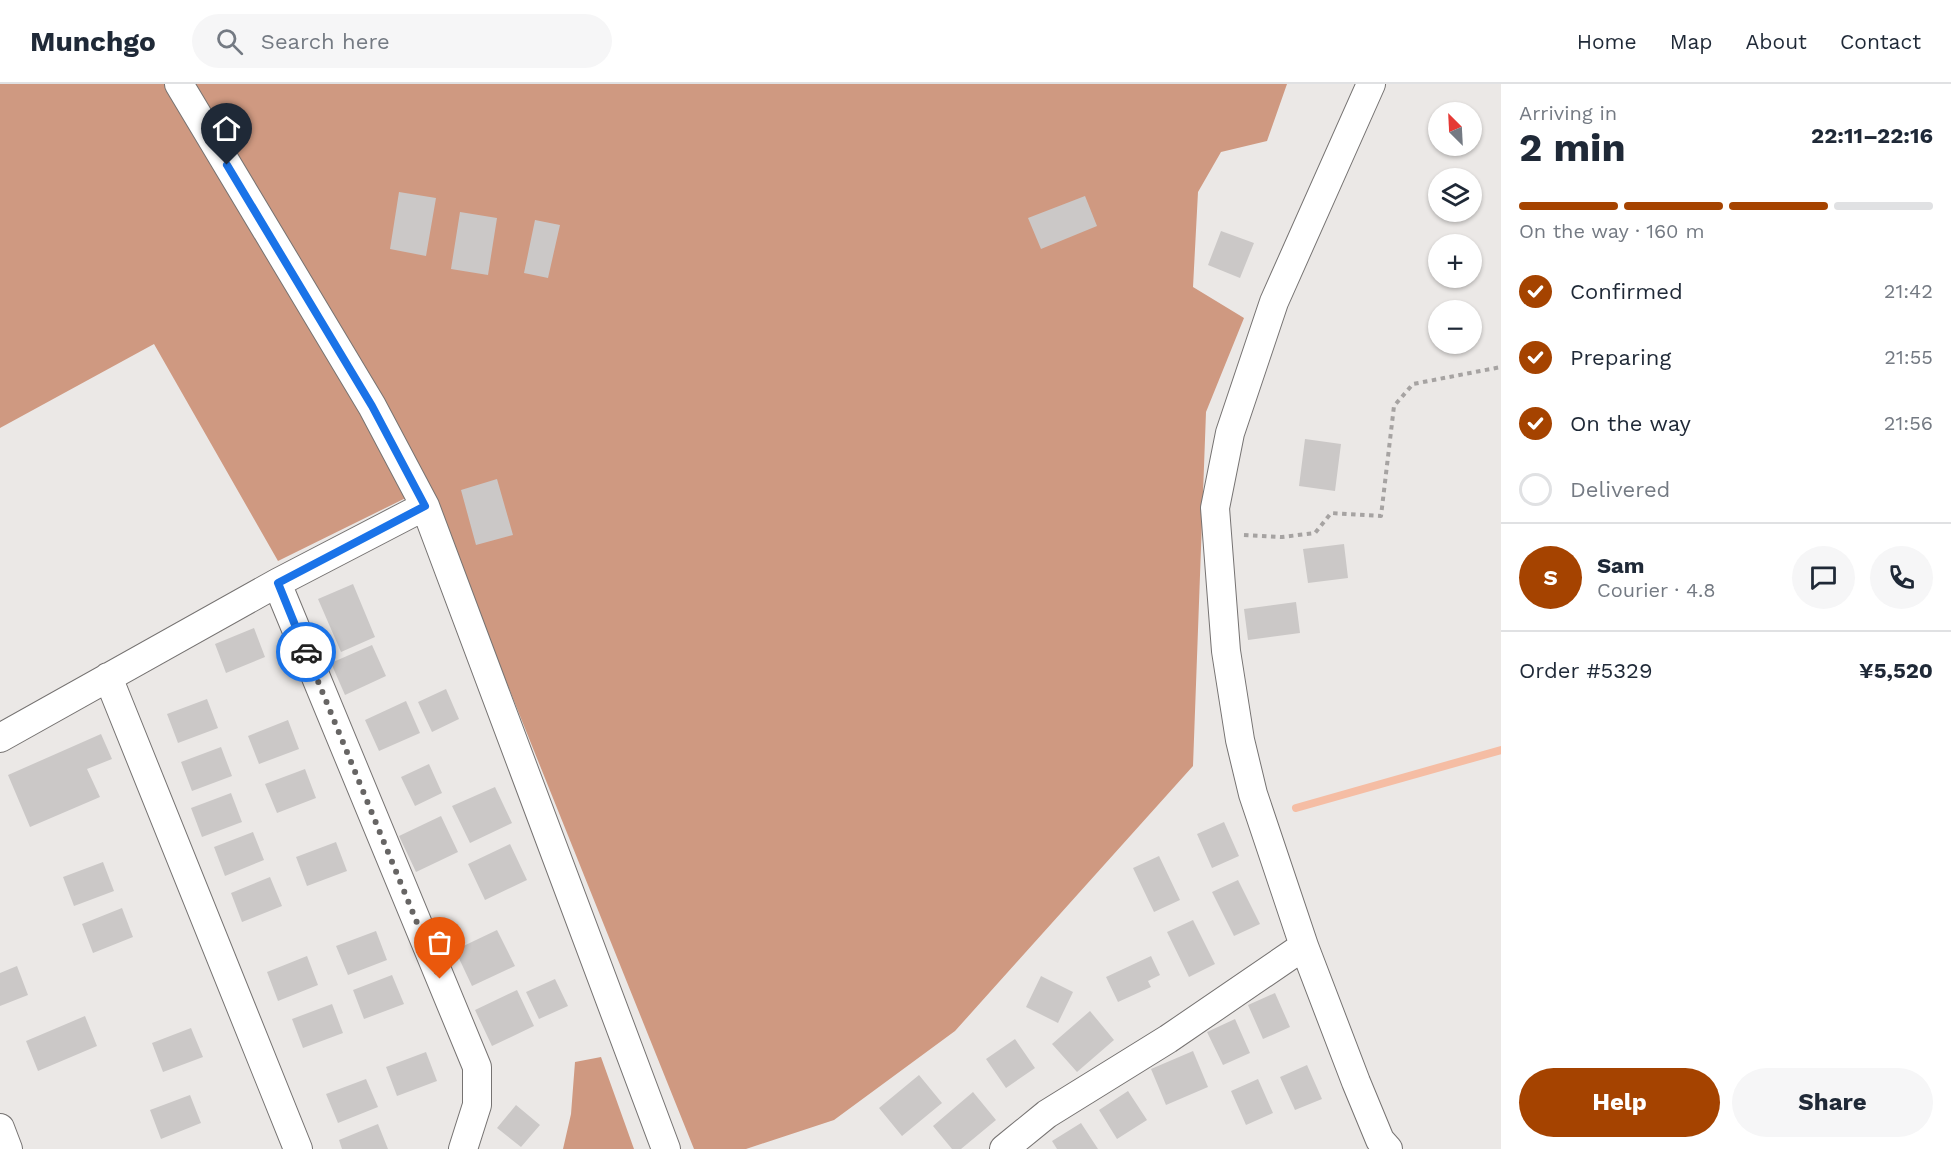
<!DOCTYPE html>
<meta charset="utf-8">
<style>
body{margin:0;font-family:"Work Sans",sans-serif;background:#f6f6f7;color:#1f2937;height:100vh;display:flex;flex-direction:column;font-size:22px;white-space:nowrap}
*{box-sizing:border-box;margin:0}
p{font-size:20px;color:#747a83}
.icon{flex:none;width:33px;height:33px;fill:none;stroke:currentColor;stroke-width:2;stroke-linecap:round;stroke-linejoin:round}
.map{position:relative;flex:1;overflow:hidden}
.panel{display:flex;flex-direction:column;background:#fff;width:450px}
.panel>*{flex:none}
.needle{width:39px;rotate:336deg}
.controls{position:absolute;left:1428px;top:18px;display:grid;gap:12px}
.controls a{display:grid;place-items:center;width:54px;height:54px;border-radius:50%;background:#fff;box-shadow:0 2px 4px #0004;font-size:30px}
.pin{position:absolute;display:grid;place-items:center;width:51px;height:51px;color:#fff;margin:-62px -26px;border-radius:50% 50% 50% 0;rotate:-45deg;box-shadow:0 0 6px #0007}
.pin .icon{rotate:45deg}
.courier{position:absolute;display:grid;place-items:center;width:60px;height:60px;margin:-30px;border:4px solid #1a73e8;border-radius:50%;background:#fff;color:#222;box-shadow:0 2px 8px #0007}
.head em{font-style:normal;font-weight:700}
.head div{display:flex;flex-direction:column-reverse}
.head{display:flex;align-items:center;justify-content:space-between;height:102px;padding:0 18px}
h1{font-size:39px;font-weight:700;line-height:45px}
.bar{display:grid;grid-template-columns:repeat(4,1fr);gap:9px 6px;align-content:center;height:72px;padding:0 18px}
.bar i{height:8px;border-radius:4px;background:#e0e1e3}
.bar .selected{background:#a54300}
.bar p{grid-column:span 4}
.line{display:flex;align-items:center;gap:15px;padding:0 18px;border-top:2px solid #e0e1e3}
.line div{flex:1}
.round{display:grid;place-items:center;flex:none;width:63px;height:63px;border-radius:32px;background:#f6f6f7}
ol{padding:0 18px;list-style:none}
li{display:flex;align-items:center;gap:18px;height:66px}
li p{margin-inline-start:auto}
li .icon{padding:6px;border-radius:50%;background:#a54300;color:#fff;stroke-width:4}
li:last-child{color:#747a83}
li i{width:33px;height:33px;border:3px solid #e0e1e3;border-radius:50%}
.action{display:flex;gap:12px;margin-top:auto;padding:12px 18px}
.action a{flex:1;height:69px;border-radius:36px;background:#a54300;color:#fff;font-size:24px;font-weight:700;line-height:69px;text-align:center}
.action a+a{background:#f6f6f7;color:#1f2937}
header{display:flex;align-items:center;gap:36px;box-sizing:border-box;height:84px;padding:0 30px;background:#fff;border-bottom:2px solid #e0e1e3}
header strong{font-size:28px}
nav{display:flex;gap:33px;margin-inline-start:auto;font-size:21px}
.search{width:420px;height:54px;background:#f6f6f7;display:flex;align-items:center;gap:15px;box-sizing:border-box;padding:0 21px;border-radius:33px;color:#747a83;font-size:22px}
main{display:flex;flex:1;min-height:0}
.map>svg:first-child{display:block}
</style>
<header>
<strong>Munchgo</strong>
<div class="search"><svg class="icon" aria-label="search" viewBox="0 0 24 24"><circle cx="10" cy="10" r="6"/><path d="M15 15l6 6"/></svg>Search here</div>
<nav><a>Home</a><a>Map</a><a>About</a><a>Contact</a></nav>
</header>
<main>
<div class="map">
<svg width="1501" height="1065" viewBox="0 0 1501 1065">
<rect width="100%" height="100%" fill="#ebe8e6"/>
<path fill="#cf9981" d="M0,0H1287L1267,57L1221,68L1198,108L1193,203L1244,234L1206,328L1193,682L955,947L834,1036L746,1065H694L428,403L278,477L154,260L0,344Z
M601,973L634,1065H563L571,1030L575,978Z"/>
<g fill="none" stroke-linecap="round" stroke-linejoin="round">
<path stroke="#f5bda4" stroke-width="8" d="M1296,724L1501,666"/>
</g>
<path fill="#cbc8c7" d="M399,108L436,114L426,172L390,165Z
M1085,112L1097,142L1041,165L1028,134Z
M460,128L497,134L488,191L451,185Z
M535,136L560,141L548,194L524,189Z
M1221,147L1254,159L1240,194L1208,181Z
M1305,355L1341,360L1335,407L1299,402Z
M497,395L513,451L476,461L461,406Z
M1344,460L1348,494L1308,499L1303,465Z
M353,500L375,553L341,568L318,515Z
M1296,518L1300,549L1248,556L1244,525Z
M254,544L265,573L226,589L215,560Z
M372,561L386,592L345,611L331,579Z
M446,605L459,635L432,648L418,618Z
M207,615L218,644L178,659L167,630Z
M406,617L420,649L379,667L365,636Z
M288,636L299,665L259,680L248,652Z
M101,650L112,675L87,685L100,713L30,743L8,691Z
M221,663L232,692L192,707L181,678Z
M429,680L442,709L415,722L401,693Z
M305,685L316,714L277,729L265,700Z
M495,703L512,739L470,759L452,722Z
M231,709L242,738L202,753L191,724Z
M441,732L458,768L416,788L399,752Z
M1224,738L1239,772L1212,784L1197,750Z
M253,748L264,776L225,792L214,763Z
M336,758L347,787L307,802L296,773Z
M510,760L527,796L485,816L468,780Z
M1159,772L1180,816L1154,828L1133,784Z
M103,778L114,807L74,822L63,793Z
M270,793L282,822L242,838L231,809Z
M1238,796L1260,840L1234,852L1212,808Z
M122,824L133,853L93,869L82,840Z
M1193,836L1215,880L1189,893L1167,848Z
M497,846L515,882L472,902L455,866Z
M376,847L387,876L348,891L336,862Z
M307,872L318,901L278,917L267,888Z
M1151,872L1160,891L1148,897L1151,903L1118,918L1106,893Z
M17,882L28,911L0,922V889Z
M392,891L404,920L364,935L353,906Z
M1041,892L1073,908L1058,939L1026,923Z
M555,895L568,922L539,935L526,908Z
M517,906L534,942L492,962L475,926Z
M1275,909L1290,943L1263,955L1248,921Z
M332,920L343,949L303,964L292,935Z
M1090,927L1114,956L1077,988L1052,960Z
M85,932L97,962L38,987L26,957Z
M1235,935L1250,969L1223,981L1207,948Z
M191,944L203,973L163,988L152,959Z
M1015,955L1035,984L1006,1004L986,975Z
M1193,967L1208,1003L1166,1021L1151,985Z
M426,968L437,997L397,1012L386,983Z
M1307,981L1322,1015L1295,1026L1280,993Z
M919,991L942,1019L902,1052L879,1024Z
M366,995L378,1023L338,1039L326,1010Z
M1258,995L1273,1029L1246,1041L1231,1007Z
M1128,1007L1147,1036L1117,1055L1099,1026Z
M973,1008L996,1036L961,1065H952L933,1042Z
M190,1011L201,1039L161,1055L150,1026Z
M516,1021L540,1041L521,1063L497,1044Z
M1081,1039L1098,1065H1057L1052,1057Z
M378,1040L388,1065H342L339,1056Z"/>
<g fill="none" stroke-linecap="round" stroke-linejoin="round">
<g stroke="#767372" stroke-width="30">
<path id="street" d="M179,0L372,322L425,422L666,1065
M1371,0L1274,218L1230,349L1215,424L1226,567L1240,656L1253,710L1304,862L1356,998L1380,1056L1388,1065
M277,499L477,983V1021L463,1065
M108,593L298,1065
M0,654L277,499L425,422
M0,1044L8,1065
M1004,1065L1047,1030L1168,955L1304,862"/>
</g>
<path stroke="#a6a3a2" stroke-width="4" stroke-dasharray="4.5 4.5" stroke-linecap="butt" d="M1244,451L1282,453L1315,449L1331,429L1381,432L1394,322L1413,300L1501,283"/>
<use href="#street" stroke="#fff" stroke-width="28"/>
</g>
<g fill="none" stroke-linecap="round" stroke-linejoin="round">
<path stroke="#676564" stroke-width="6" stroke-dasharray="0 10.8" d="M306,568L440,895"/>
<path stroke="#1a73e8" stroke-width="8" d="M227,81L372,322L425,422L278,499L306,568"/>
</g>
</svg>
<div class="controls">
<a><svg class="needle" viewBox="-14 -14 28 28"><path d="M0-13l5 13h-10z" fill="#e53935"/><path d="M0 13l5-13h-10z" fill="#747a83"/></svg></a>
<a><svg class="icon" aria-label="layers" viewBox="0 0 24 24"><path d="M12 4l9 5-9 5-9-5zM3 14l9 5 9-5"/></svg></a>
<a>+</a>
<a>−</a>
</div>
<div class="pin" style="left:440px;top:895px;background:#ea580c"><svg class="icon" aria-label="bag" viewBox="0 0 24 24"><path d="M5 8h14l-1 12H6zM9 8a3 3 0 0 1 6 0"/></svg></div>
<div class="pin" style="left:227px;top:81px;background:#1f2937"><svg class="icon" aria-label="home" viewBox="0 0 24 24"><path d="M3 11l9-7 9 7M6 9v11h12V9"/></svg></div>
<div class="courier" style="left:306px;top:568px"><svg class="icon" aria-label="car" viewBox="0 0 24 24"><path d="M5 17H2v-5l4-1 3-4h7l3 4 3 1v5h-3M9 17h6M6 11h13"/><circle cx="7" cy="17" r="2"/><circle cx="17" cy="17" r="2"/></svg></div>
</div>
<section class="panel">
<div class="head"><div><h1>2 min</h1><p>Arriving in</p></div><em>22:11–22:16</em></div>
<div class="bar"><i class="selected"></i><i class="selected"></i><i class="selected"></i><i></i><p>On the way · 160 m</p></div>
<ol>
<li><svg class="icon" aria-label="check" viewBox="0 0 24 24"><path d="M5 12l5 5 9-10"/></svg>Confirmed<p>21:42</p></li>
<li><svg class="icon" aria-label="check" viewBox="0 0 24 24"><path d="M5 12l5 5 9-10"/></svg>Preparing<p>21:55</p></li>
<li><svg class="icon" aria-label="check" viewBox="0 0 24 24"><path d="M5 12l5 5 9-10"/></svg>On the way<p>21:56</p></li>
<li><i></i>Delivered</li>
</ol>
<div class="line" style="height:108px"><b class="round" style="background:#a54300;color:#fff">S</b><div><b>Sam</b><p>Courier · 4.8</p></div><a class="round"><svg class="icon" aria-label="chat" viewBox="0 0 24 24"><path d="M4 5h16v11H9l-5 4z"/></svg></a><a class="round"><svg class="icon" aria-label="phone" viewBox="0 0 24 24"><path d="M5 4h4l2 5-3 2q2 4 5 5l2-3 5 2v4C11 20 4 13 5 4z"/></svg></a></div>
<div class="line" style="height:78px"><div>Order #5329</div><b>¥5,520</b></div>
<div class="action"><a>Help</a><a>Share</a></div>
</section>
</main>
